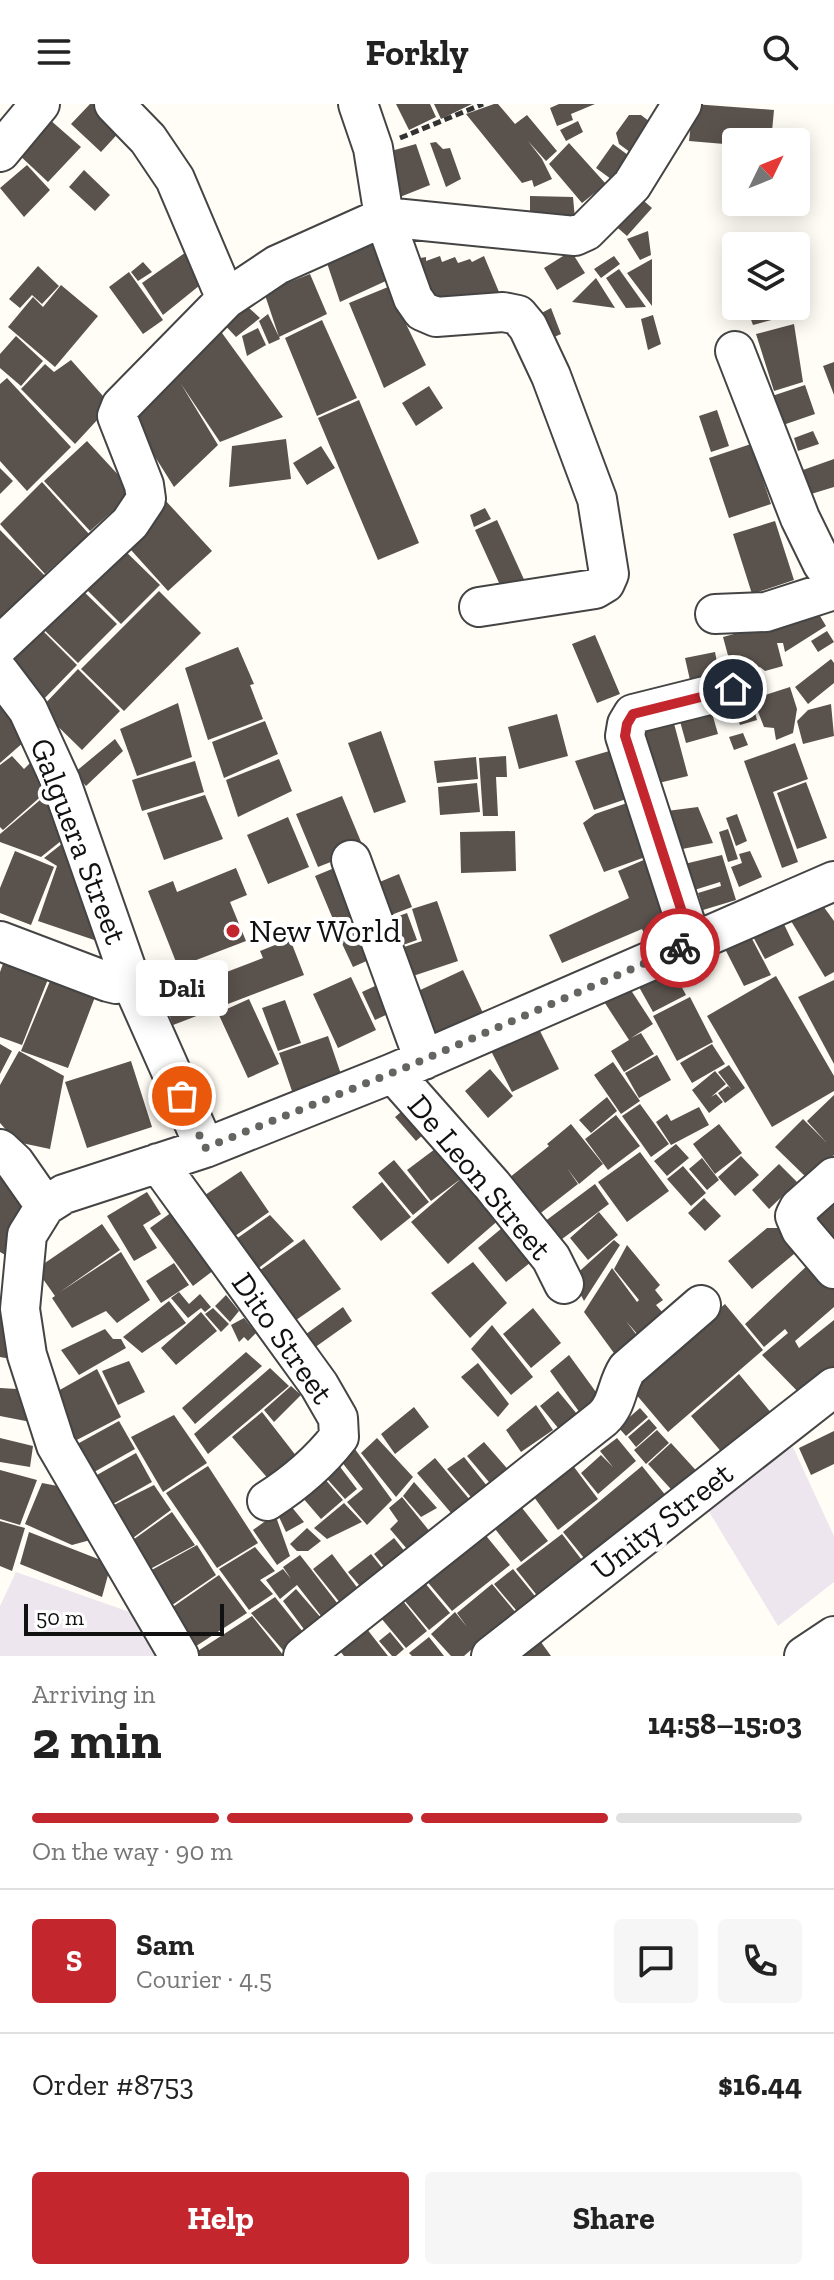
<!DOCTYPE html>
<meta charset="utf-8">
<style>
body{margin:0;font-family:"Zilla Slab",serif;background:#f6f6f6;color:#222;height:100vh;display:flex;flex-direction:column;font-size:30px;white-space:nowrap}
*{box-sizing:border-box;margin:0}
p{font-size:26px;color:#767676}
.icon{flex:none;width:44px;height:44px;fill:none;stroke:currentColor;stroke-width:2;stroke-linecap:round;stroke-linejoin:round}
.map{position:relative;height:1552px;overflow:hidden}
.drawer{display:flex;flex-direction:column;background:#fff;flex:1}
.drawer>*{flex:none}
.needle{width:52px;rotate:47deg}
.tools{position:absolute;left:722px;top:24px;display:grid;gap:16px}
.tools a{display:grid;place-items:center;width:88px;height:88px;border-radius:8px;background:#fff;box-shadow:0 4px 20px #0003;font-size:40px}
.scale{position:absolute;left:24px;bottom:20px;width:200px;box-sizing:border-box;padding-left:8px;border:4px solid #111;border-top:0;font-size:22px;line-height:28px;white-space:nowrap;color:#111;-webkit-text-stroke:6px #fff;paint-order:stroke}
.pin{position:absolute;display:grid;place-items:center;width:68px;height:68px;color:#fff;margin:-34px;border:4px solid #fff;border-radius:50%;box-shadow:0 2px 8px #0007}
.courier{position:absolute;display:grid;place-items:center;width:80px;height:80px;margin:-40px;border:6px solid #c4262e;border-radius:50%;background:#fff;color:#222;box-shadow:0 2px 10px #0007}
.bubble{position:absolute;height:56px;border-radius:8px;background:#fff;box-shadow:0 4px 20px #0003;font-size:26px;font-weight:800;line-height:56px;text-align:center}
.headline em{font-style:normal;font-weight:800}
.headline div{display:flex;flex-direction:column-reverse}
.headline{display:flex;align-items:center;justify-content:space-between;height:136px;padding:0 32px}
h1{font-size:52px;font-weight:800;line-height:60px}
.bar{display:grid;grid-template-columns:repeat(4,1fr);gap:12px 8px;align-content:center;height:96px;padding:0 32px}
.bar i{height:10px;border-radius:6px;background:#e0e0e0}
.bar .on{background:#c4262e}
.bar p{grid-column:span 4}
.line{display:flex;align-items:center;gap:20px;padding:0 32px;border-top:2px solid #e0e0e0}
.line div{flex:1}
.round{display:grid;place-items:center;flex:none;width:84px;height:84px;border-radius:8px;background:#f6f6f6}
.cta{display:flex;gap:16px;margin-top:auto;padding:16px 32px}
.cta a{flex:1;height:92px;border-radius:8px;background:#c4262e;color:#fff;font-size:32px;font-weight:800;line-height:92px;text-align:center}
.cta a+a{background:#f6f6f6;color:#222}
header{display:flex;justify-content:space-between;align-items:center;height:104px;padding:0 32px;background:#fff;font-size:36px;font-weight:800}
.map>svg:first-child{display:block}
</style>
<header><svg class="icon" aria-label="menu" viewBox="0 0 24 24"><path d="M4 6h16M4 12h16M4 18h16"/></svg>Forkly<svg class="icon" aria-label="search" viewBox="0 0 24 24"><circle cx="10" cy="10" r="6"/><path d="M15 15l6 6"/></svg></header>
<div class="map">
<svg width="834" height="1552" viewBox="0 0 834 1552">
<rect width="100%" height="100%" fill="#fffdf5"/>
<path fill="#eee6ef" d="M793,1343L834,1432V1478L778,1522L708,1406L746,1372Z
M16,1468L141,1512L165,1552H0V1502Z"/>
<path fill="#5a524d" d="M90,0H98L124,23L101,48L71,20Z
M396,0H430L436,13L409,26Z
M434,0H472L441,15Z
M494,0H498L515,20L527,11L557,47L546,57L528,37L542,55L552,75L534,83L532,76L522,79L466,10Z
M559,0H595L571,10L573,16L557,22L550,4Z
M693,0L774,6L771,38H736V41L689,37Z
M629,11H641L658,24L638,54L619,40L616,29Z
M49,15L81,43L48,78L17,49Z
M578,17L583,28L566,37L560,26Z
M436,38L443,45L450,44L461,75L446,83L430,39Z
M569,39L606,80L582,99L549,60Z
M416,40L430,81L400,93L384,49Z
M613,40L628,51L611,75L596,64Z
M27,61L50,86L24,113L0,84Z
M84,66L110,91L95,107L69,83Z
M636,90L652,104L627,132L611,118Z
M530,92L573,93L575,115L530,112Z
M648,127L651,151L640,156L627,135Z
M371,135L388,176L340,198L325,153Z
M189,146L210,173L163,211L142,179Z
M571,147L585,169L557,186L544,164Z
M440,152L442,158L455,153L458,159L470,155L472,158L484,152L504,200L428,204L409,156L426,153V157Z
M614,152L620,160L601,174L594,165Z
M652,155V202L627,169Z
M143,158L152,168L138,177L131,168Z
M38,162L59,182L42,200L32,191L20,204L9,195Z
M619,165L646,203L626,204L606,174Z
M129,168L163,216L143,230L109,183Z
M310,170L327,210L279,233L264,188Z
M596,174L615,204L572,198Z
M61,181L98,212L55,263L8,223L33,193L43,203Z
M388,183L426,261L384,284L349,199Z
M253,199L249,204L260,214L236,233L219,215Z
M551,204L561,230L543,238L532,214Z
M777,206L779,214L753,221L750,213Z
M268,210L280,235L269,240L259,217Z
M653,211L661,240L648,246L641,215Z
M322,216L357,294L317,312L285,234Z
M214,218L283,313L220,338L181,280L218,341L174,383L127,308Z
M794,220L803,278L774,287L756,230Z
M258,224L266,241L247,252L242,232Z
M16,232L43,257L21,282L0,264V250Z
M71,256L111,301L75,340L21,285L45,260L54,268Z
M834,258V291L823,262Z
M7,274L71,343L27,387L0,357V280Z
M805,281L815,310L783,321L772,292Z
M429,282L443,304L416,322L402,299Z
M359,296L419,439L378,456L318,314Z
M717,306L729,342L711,348L699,312Z
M813,327L819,340L798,347L794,334Z
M286,335L291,375L229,383L232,342Z
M87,337L134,388L90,427L44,377Z
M751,340L771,400L729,414L709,354Z
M321,342L335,364L307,381L293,359Z
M834,355V383L811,390L803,366Z
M0,364L13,377L0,390Z
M42,378L89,430L45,470L0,420Z
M165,396L212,447L168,487L122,436Z
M485,404L491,415L474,423L470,411Z
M497,416L527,482L505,492L475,426Z
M775,417L794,476L752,490L733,430Z
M0,426L48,475L0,518Z
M117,439L160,481L121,520L79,478Z
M75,479L117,520L78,559L36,518Z
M159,487L201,529L124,607L81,565Z
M817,507L826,522L785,548L783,539H777L783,562L765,567L760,563L733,570L723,533Z
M35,519L77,561L39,600L0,561Z
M827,527L834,538L818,548L811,537Z
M595,531L620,590L597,599L572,540Z
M238,543L254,580L250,581L263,615L208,636L185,564Z
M715,548L721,579L692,585L685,554Z
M831,555L834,559V579L808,600L795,583Z
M78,565L120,607L82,646L40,605Z
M790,583L797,605L793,629L776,636L774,624L764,623L753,595Z
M0,592L34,629L0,659Z
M178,599L192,653L137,672L120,625Z
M831,600L834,632L803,640L797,617L808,606Z
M710,602L718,630L686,639L678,610Z
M753,602L757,616L740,621L735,608Z
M557,610L568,652L519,665L508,623Z
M672,612L688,672L650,681L635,622Z
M265,617L278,650L224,674L212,638Z
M381,627L406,698L374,709L348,639Z
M743,629L748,641L734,646L729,633Z
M115,635L123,647L86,682L74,669Z
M795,639L808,675L773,688L798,758L782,764L744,657Z
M623,643L635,692L594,706L575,657Z
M12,652L24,665L35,654L55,680L3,726L0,723V661Z
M506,652L507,673H496L498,712H483L479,654Z
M476,653L478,675L437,679L434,657Z
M279,655L292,687L238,713L226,676Z
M195,657L204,688L142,707L132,676Z
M806,678L827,734L797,745L777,689Z
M477,679L480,708L440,711L438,683Z
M53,685L71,729L41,753L0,738V730Z
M205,691L223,735L164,756L147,709Z
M342,692L364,745L318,763L296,710Z
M630,698L648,752L604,768L583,719L595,710Z
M698,703L713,739L672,747L659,708Z
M737,710L747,737L736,742L726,714Z
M288,713L309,763L268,780L247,731Z
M728,725L738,755L728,758L719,728Z
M515,727L516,767L461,769L460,728Z
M73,731L112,842L38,817L57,762L44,754Z
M15,747L54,763L31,821L0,809V784Z
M750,747L762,773L739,783L731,763L742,759L739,750Z
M722,751L736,796L703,806L698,789L721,782L720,778L688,788L680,761Z
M646,755L677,829L649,841L642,825L562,859L549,831L629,794L618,767Z
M344,760L365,808L335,820L315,772Z
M236,764L247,791L230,798L246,837L178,863L148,787L173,777L177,788Z
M399,770L412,803L378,816L365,784Z
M818,795L834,817V868L825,873L788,812Z
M437,797L458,857L404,875L395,846L422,837L412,805Z
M407,809L417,836L389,846L379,819Z
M781,814L794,841L765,855L750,827Z
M366,819L380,851L353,863L338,831Z
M750,831L771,871L744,882L724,843Z
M290,835L304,871L173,921L159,883L187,872L190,882L263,854L260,847Z
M8,846L52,865L22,941L0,933V868Z
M55,865L98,885L68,964L21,947Z
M672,865L686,891L653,908L639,883Z
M463,866L483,909L436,931L416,888Z
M776,872L834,972V987L772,1023L707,912Z
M351,873L376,926L338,944L313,890Z
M388,876L401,904L375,916L362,888Z
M834,876V960L798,893Z
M625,877L653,920L631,934L641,929L654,950L624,968L611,947L629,936L601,893Z
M690,893L713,938L677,957L653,912Z
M249,895L279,960L248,974L218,909Z
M285,896L301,939L278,947L262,904Z
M538,923L559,965L512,988L491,947Z
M328,932L343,976L294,993L279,949Z
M0,940L12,947L0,970Z
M712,940L725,960L692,979L680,959Z
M19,947L64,972L50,1045L17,1038L0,1019V981Z
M657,951L671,976L639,994L625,969Z
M131,957L152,1023L87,1044L65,978Z
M613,958L640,997L621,1010L594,971Z
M729,961L745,984L725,999L718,989L728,982L731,985L718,968Z
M490,965L513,992L488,1014L465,987Z
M715,967L726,980L711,993L716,990L723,998L709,1009L692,986Z
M834,991V1051L809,1076L775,1043L803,1015L826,1038L807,1017Z
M607,993L617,1007L591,1029L579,1016Z
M413,998L434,1021L416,1037L395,1013Z
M640,1000L669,1040L651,1053L622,1012Z
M699,1003L709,1021L671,1041L656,1018L667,1010L671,1017Z
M616,1011L640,1042L608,1066L585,1035Z
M571,1020L603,1060L579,1080L567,1064L578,1080L533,1115L504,1078L549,1042L547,1040Z
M719,1020L742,1049L715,1070L693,1040Z
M447,1036L501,1114L448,1160L411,1118L462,1074L431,1097L407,1066Z
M676,1040L689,1054L667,1072L654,1057Z
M640,1048L669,1087L627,1118L598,1078Z
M741,1052L759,1071L735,1092L718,1073Z
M702,1054L719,1076L707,1086L689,1065Z
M394,1056L429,1098L413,1111L378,1069Z
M779,1060L797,1078L769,1105L752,1086Z
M683,1062L706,1089L691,1102L667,1075Z
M241,1067L269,1108L222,1141L193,1099Z
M0,1073L24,1102L7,1152L0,1148Z
M382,1078L411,1113L381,1137L352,1103Z
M595,1080L609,1100L554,1141L540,1121Z
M147,1088L161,1110L143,1121L157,1144L134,1157L107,1112Z
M704,1094L721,1112L705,1127L688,1109Z
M834,1097V1144L805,1121Z
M172,1108L214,1166L193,1182L150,1124Z
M599,1108L618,1131L588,1156L570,1134Z
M270,1111L294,1137L256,1166L236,1135Z
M508,1119L536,1154L506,1178L478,1144Z
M102,1120L120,1146L60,1188L121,1148L150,1196L117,1219L106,1207L72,1224L52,1194L55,1192L36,1165Z
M767,1124H782L800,1145L752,1185L728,1157Z
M304,1135L341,1185L283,1225L246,1176Z
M614,1136L620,1141L584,1197L572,1174Z
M627,1141L660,1181L655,1186L663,1196L656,1201L663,1209L645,1239L626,1217L642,1238L619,1256L584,1208L612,1164L637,1198L639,1196L614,1165Z
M473,1158L507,1199L470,1234L431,1189Z
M174,1159L189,1181L161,1199L146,1177Z
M810,1159L834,1184V1203L795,1237L799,1244L834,1216V1265L804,1294L762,1251L788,1229L785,1225L764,1243L745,1220Z
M179,1188L189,1200L200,1190L211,1203L205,1208L201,1204L188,1214L171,1194Z
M226,1191L239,1207L230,1218L215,1202Z
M0,1193L14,1197L11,1255L0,1253Z
M169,1197L186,1219L142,1249L123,1233Z
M725,1200L763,1246L668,1328L629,1282Z
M343,1203L352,1217L307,1249L298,1236Z
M213,1204L229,1220L221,1228L205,1210Z
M533,1204L561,1239L531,1264L503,1230Z
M201,1208L217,1227L176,1261L161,1244Z
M244,1214L256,1229L248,1237L244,1233L239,1238L231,1221Z
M492,1221L533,1273L511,1291L471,1245Z
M105,1225L113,1235H121L126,1244L79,1271L61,1246Z
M246,1248L262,1262L195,1320L182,1304Z
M569,1251L604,1299L585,1316L550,1267Z
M129,1257L145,1288L118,1301L102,1267Z
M478,1259L509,1300L498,1313L461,1273Z
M270,1264L289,1282L208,1350L194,1330Z
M97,1265L121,1313L69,1340L49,1292Z
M739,1270L777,1316L729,1357L691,1312Z
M291,1282L301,1291L274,1318L264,1306Z
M0,1284L17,1285L39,1308L36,1319L0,1312Z
M558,1287L586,1321L568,1336L540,1302Z
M536,1301L553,1326L521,1348L506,1326Z
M414,1303L429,1323L395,1350L381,1330Z
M640,1304L648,1313L626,1332L618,1323Z
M262,1308L297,1353L271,1378L232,1333Z
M174,1311L207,1359L163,1388L131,1333Z
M649,1315L657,1324L636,1343L628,1333Z
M119,1317L135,1345L87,1372L70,1344Z
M657,1326L669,1339L646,1360L634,1346Z
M834,1327V1360L811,1371L799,1344Z
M0,1334L33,1342L30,1363L0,1358Z
M377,1334L413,1373L396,1393L361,1349Z
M617,1334L636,1357L598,1390L581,1369L601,1351L613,1363L600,1347Z
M484,1338L511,1369L494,1384L467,1352Z
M671,1339L702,1373L679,1394L648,1360Z
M352,1341L392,1396L367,1421L347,1398L363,1385L337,1352Z
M136,1349L152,1378L104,1405L88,1376Z
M464,1353L491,1387L476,1399L447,1365Z
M435,1354L475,1402L458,1417L417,1369Z
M334,1355L357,1385L345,1395L321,1368Z
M208,1362L258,1439L217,1464L166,1389Z
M642,1362L671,1398L588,1459L563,1428Z
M574,1363L598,1395L558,1426L534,1393Z
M0,1366L37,1376L20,1421L0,1415Z
M324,1374L343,1396L321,1415L302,1393Z
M414,1378L437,1404L421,1413L403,1392Z
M42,1379L73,1385L94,1435L72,1441L25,1420Z
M154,1381L171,1406L122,1442L102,1407Z
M402,1393L435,1434L413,1452L390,1425L398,1417L389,1404Z
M286,1396L304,1418L286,1428L274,1402Z
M344,1399L362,1418L327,1435L314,1424Z
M519,1400L548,1437L521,1458L492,1421Z
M172,1408L195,1441L139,1471L123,1443Z
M275,1410L290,1452L277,1461L253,1426Z
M0,1417L25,1424L12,1467L0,1462Z
M307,1424L321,1437L308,1447H297L290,1440Z
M29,1428L111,1460L102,1493L20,1460Z
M483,1428L510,1461L452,1507L425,1475Z
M562,1430L588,1464L543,1499L516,1465Z
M394,1434L410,1454L390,1470L374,1450Z
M197,1441L216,1471L162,1508L139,1473Z
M255,1443L275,1467L260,1476L273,1490L249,1506L219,1465Z
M332,1450L359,1486L341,1500L313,1465Z
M371,1450L387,1470L365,1488L348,1468Z
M300,1451L341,1504L325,1517L297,1481L280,1495L266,1476L283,1465L291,1475L283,1463Z
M513,1465L539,1497L521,1512L494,1480Z
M219,1471L247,1509L187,1548L164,1509Z
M425,1479L450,1509L429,1526L404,1496Z
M492,1480L521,1515L481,1537L464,1552H451L431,1530L455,1508L467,1523L457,1509Z
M296,1485L322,1515L306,1528L283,1497Z
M275,1493L311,1538L288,1552L251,1509Z
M403,1497L427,1527L406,1544L381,1514Z
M252,1512L284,1552H190Z
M363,1520L388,1552H344L336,1542Z
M390,1528L404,1545L396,1552H392L379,1537Z
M429,1533L444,1552H412L409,1549Z
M538,1534L551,1552H514Z"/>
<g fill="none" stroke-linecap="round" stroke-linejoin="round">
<g stroke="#444" stroke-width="42">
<path id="minor" d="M114,0L148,35L175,75L226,195
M358,0L373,44L384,113L413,194L422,207L436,213L503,208L518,211L528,223L551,272L597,395L609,470L605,479L595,485L479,503
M0,48L40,0
M735,247L800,414L822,459L834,477
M715,510L766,508L834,486
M0,541L130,419L146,395L144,381L117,312L121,302L226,195L277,161L384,113L575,132L586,127L632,81L682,0
M0,569L28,606L61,678L130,875L205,1044
M351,756L424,956
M0,837L108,878L116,880L130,875
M692,839L625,632L627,620L633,610L733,585
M393,969L492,1081L551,1154L564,1180
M0,1045L15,1059L45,1102
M158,1059L319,1281L338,1314L339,1333C319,1359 295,1379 267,1397
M834,1073L799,1104L795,1112L801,1126L834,1165
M179,1552L56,1341L27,1251L20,1205L27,1131L45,1102L64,1090L205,1044L393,969L834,777
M303,1552L603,1314C618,1300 616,1282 627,1265L701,1201
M491,1552L834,1283
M804,1552L834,1532"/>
</g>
<path stroke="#333" stroke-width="5" stroke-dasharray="8 4" stroke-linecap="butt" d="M400,34L483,0"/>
<use href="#minor" stroke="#fff" stroke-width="38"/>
</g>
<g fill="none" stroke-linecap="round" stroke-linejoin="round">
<path stroke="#646461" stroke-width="8" stroke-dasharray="0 14.4" d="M182,992L205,1044L409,962L680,844"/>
<path stroke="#c4262e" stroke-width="10" d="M680,844L692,839L625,632L627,620L633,610L733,585"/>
</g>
<circle fill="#c4262e" stroke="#fff" stroke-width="3" cx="233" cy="827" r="8"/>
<g text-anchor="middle" stroke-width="8" stroke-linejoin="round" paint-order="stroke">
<g font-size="32" fill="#111" stroke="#fff">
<text transform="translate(79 737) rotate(69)" y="11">Galguera Street</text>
<text transform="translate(480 1073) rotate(50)" y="11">De Leon Street</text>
<text transform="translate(283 1234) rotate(55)" y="11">Dito Street</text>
<text transform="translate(662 1417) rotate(-38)" y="11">Unity Street</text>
</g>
<g font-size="32" fill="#111" stroke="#fff" text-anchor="start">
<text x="249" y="838">New World</text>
</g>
</g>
</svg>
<div class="tools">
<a><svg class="needle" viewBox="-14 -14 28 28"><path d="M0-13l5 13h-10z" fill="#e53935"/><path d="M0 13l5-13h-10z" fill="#767676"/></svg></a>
<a><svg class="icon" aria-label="layers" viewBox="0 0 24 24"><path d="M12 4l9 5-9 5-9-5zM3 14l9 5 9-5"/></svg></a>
</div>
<div class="scale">50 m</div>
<div class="pin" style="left:182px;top:992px;background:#ea580c"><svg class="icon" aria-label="bag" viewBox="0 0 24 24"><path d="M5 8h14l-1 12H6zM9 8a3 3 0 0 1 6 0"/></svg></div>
<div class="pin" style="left:733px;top:585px;background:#1f2937"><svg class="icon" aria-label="home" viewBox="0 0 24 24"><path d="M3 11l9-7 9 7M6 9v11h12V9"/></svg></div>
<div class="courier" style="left:680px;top:844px"><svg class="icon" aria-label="bike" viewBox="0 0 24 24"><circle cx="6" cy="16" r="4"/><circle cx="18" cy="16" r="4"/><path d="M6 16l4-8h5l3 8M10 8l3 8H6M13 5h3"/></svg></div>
<div class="bubble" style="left:136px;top:856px;width:92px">Dali</div>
</div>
<section class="drawer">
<div class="headline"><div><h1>2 min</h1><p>Arriving in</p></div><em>14:58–15:03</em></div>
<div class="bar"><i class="on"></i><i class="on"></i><i class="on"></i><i></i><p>On the way · 90 m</p></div>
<div class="line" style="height:144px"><b class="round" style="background:#c4262e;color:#fff">S</b><div><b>Sam</b><p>Courier · 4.5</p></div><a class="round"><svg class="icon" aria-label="chat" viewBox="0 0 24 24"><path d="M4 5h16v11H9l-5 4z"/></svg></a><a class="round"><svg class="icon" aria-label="phone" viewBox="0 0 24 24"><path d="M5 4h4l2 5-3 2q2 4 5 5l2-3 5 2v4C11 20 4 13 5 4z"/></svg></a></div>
<div class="line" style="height:104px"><div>Order #8753</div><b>$16.44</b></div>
<div class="cta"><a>Help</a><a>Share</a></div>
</section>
